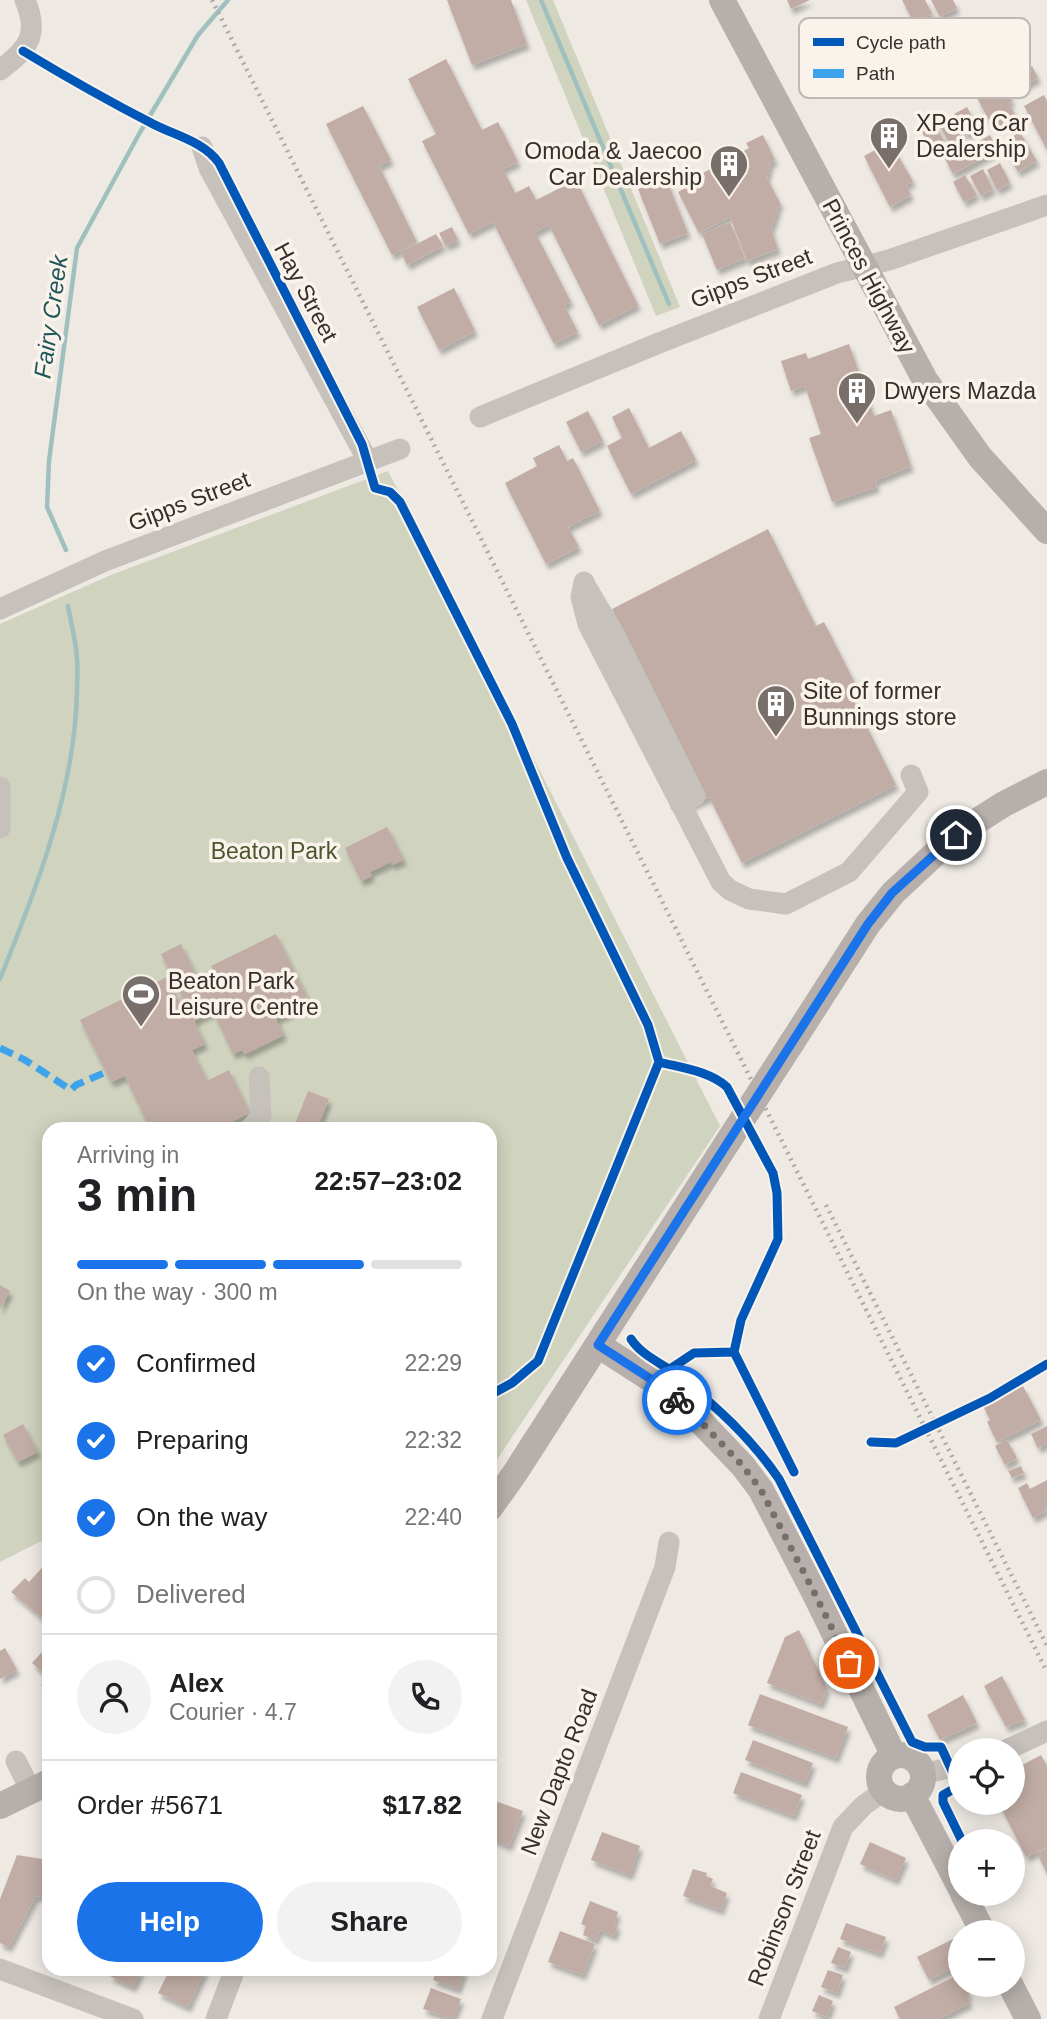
<!DOCTYPE html>
<meta charset="utf-8">
<style>
body{margin:0;font-family:Helvetica,sans-serif;background:#f2f2f2;color:#202124;height:100vh;display:flex;flex-direction:column;font-size:26px;white-space:nowrap}
*{box-sizing:border-box;margin:0}
p{font-size:23px;color:#757577}
.icon{flex:none;width:38px;height:38px;fill:none;stroke:currentColor;stroke-width:2;stroke-linecap:round;stroke-linejoin:round}
.map{position:relative;flex:1;overflow:hidden}
.panel{position:absolute;left:42px;top:1122px;width:455px;height:854px;display:flex;flex-direction:column;background:#fff;border-radius:21px;box-shadow:0 4px 18px #0003}
.panel>*{flex:none}
.fabs{position:absolute;left:948px;top:1738px;display:grid;gap:14px}
.fabs a{display:grid;place-items:center;width:77px;height:77px;border-radius:50%;background:#fff;box-shadow:0 4px 18px #0003;font-size:35px}
.pin{position:absolute;display:grid;place-items:center;width:60px;height:60px;color:#fff;margin:-30px;border:4px solid #fff;border-radius:50%;box-shadow:0 2px 7px #0007}
.courier{position:absolute;display:grid;place-items:center;width:70px;height:70px;margin:-35px;border:5px solid #1a73e8;border-radius:50%;background:#fff;color:#222;box-shadow:0 2px 9px #0007}
.head em{font-style:normal;font-weight:600}
.head div{display:flex;flex-direction:column-reverse}
.head{display:flex;align-items:center;justify-content:space-between;height:119px;padding:0 35px}
h1{font-size:46px;font-weight:600;line-height:52px}
.bar{display:grid;grid-template-columns:repeat(4,1fr);gap:10px 7px;align-content:center;height:84px;padding:0 35px}
.bar i{height:9px;border-radius:5px;background:#e0e0e0}
.bar .active{background:#1a73e8}
.bar p{grid-column:span 4}
.line{display:flex;align-items:center;gap:18px;padding:0 35px;border-top:2px solid #e0e0e0}
.line div{flex:1}
.round{display:grid;place-items:center;flex:none;width:74px;height:74px;border-radius:37px;background:#f2f2f2}
ol{padding:0 35px;list-style:none}
li{display:flex;align-items:center;gap:21px;height:77px}
li p{margin-inline-start:auto}
li .icon{padding:7px;border-radius:50%;background:#1a73e8;color:#fff;stroke-width:4}
li:last-child{color:#757577}
li i{width:38px;height:38px;border:4px solid #e0e0e0;border-radius:50%}
.primary-button{display:flex;gap:14px;margin-top:auto;padding:14px 35px}
.primary-button a{flex:1;height:80px;border-radius:42px;background:#1a73e8;color:#fff;font-size:28px;font-weight:600;line-height:80px;text-align:center}
.primary-button a+a{background:#f2f2f2;color:#202124}
.map>svg:first-child{display:block}
</style>
<div class="map">
<svg width="1047" height="2019" viewBox="0 0 1047 2019">
<defs>
<filter id="shadow"><feDropShadow dx="3" dy="5.5" stdDeviation="2" flood-color="#0004"/></filter>
</defs>
<rect width="100%" height="100%" fill="#eee9e3"/>
<path fill="#d0d3be" d="M526,0H553L680,307L656,316Z
M388,471L720,1126L490,1470V1129H49V1537L0,1562V624L111,575Z"/>
<g fill="none" stroke-linecap="round" stroke-linejoin="round">
<path stroke="#a0c0bf" stroke-width="4.5" d="M541,0L669,304
M66,550L47,507L49,461L77,248L139,134L198,35L228,0
M0,979C37,886 75,791 77,691C77,680 78,669 77,659C76,641 71,623 68,606"/>
</g>
<path fill="#c1ada5" filter="url(#shadow)" d="M447,0H511L527,44L472,65Z
M787,0H810L791,9Z
M902,0H925L932,13L914,23Z
M931,0H953L957,8L940,17Z
M446,59L482,130L498,122L518,162L503,169L515,193L529,186L536,200L576,180L638,305L599,325L549,225L535,232L571,302L564,305L578,332L554,344L493,222L469,234L422,141L436,134L408,79Z
M1032,66L1038,78L1011,93L1004,81Z
M994,87L998,94L1006,89L1012,101L1009,103L1015,115L993,127L977,98Z
M1044,95L1047,101V150L1024,106Z
M363,106L391,160L379,166L417,242L392,255L326,124Z
M967,107L978,128L965,135L954,114Z
M951,116L962,136L949,143L938,123Z
M935,124L946,145L933,152L922,132Z
M1020,132L1037,161L1018,172L1002,143Z
M763,135L775,160L771,162L767,178L781,205L777,207L778,210L771,229L778,249L747,261L730,217L699,233L678,192L705,177L703,173L749,148L746,143Z
M990,135L998,150L953,174L945,159Z
M890,142L913,181L906,185L911,195L890,207L864,156Z
M1000,163L1010,183L997,190L987,170Z
M983,169L993,189L981,196L970,176Z
M965,175L977,195L964,202L953,182Z
M666,178L688,233L660,244L638,189Z
M730,222L745,258L717,270L702,234Z
M452,227L458,240L446,246L439,233Z
M436,234L443,246L407,265L401,252Z
M454,288L475,331L439,350L417,307Z
M849,344L874,416L891,410L911,466L875,481L877,487L832,502L809,438L821,434L805,386L791,391L781,361L806,353L808,359Z
M629,408L649,448L681,431L696,460L631,494L607,446L622,438L612,417Z
M588,411L603,441L581,452L566,422Z
M559,445L567,461L573,458L600,511L568,527L579,547L546,564L505,483L537,466L533,458Z
M768,529L816,626L824,622L857,687L849,691L896,785L742,863L709,797L690,806L624,634L612,609Z
M387,827L404,860L392,865L391,862L370,872L372,876L361,881L345,848Z
M276,934L308,999L289,1008L291,1012L276,1019L284,1035L245,1054L242,1050L233,1054L213,1011L194,1021L205,1044L192,1050L207,1081L229,1070L250,1113L229,1123L231,1128L229,1129H150L125,1076L111,1082L80,1020L167,977L186,1016L191,1014L161,954L181,944L200,984L216,976L211,966Z
M308,1091L329,1099L317,1129H293Z
M0,1285L10,1291L0,1309Z
M1023,1386L1041,1420L997,1442L987,1422L990,1420L983,1406Z
M23,1424L38,1452L18,1462L3,1435Z
M1047,1426V1444L1038,1448L1031,1434Z
M1007,1440L1017,1458L1005,1465L995,1446Z
M1021,1466L1024,1473L1012,1478L1008,1471Z
M1047,1480V1502L1044,1503L1047,1510L1033,1518L1018,1488L1027,1483L1030,1489Z
M49,1560V1617L46,1621L11,1592L25,1578L29,1582Z
M799,1630L827,1689L821,1704L767,1683L785,1637Z
M49,1644V1692L41,1685L48,1677L32,1663Z
M5,1648L17,1670L0,1679V1651Z
M1002,1676L1025,1720L1006,1727L984,1686Z
M760,1694L848,1727L836,1758L748,1725Z
M963,1695L977,1723L940,1740L927,1715Z
M753,1740L813,1763L805,1783L745,1760Z
M1041,1755L1047,1766V1847L1026,1857L998,1802H1013V1770Z
M741,1772L802,1795L794,1816L733,1793Z
M490,1799L523,1811L509,1846L490,1838Z
M602,1832L640,1846L630,1875L591,1860Z
M870,1842L906,1858L896,1880L860,1864Z
M1047,1848V1874L1037,1853Z
M17,1855L49,1860V1897L36,1896L9,1947L0,1943V1899Z
M693,1869L707,1873L706,1876L713,1879L710,1886L727,1893L721,1910L683,1896Z
M590,1901L618,1912L614,1924L618,1926L614,1936L600,1930L596,1940L583,1935L586,1926L581,1924Z
M846,1923L886,1937L880,1953L840,1939Z
M560,1931L595,1944L583,1975L548,1962Z
M953,1939L961,1954V1964L929,1980L917,1957Z
M838,1947L851,1952L845,1968L831,1963Z
M114,1969H142L133,1987L110,1976Z
M170,1969H206L188,2007L158,1993Z
M437,1969H465L458,1989L433,1980Z
M828,1970L843,1975L837,1993L821,1987Z
M959,1974L961,1984H964L970,1995L967,1996L970,2003L938,2019H900L894,2007Z
M431,1988L461,1999L453,2019L423,2009Z
M819,1995L833,2001L827,2017L812,2011Z"/>
<g fill="none" stroke-linecap="round" stroke-linejoin="round">
<path stroke="#c7c1bc" stroke-width="21" d="M0,70C28,49 40,35 25,0
M202,147L209,168L368,461
M480,417L659,343L837,273L889,260L1047,205
M584,582L581,597L588,624L721,882L730,890L749,899L786,904L849,872L918,792L911,775
M584,583L613,632L695,796L680,804
M0,609L105,561L400,449
M0,787V828
M250,1129L261,1116L259,1077
M1006,1750L1047,1731
M16,1761L31,1791
M923,1774L961,1765
M0,1969L133,2019
M216,2019L235,1969
M492,2019L665,1567L669,1542
M769,2019L843,1827L864,1805L884,1791"/>
<path stroke="#b6afab" stroke-width="26" d="M722,0L925,380L980,457L1047,531
M791,1044L868,924L893,893L955,835L1004,804L1047,782
M598,1345L657,1383L702,1423L743,1466L761,1490L816,1596L894,1756
M490,1508L515,1473L729,1140
M879 1777a22 22 0 1 1 44 0a22 22 0 1 1-44 0Z
M912,1795L961,1889
M0,1806L49,1782
M963,1894L983,1932
M1010,1984L1028,2019"/>
<path stroke="#afaaa6" stroke-width="4.5" stroke-dasharray="2 5" stroke-linecap="butt" d="M212,0L1047,1672
M826,1205L1047,1646"/>
<path stroke="#b6afab" stroke-width="26" d="M729,1140L791,1044"/>
<path stroke="#3fa3eb" stroke-width="7" stroke-dasharray="14 7" stroke-linecap="butt" d="M0,1048L25,1060L71,1090L76,1085L106,1072"/>
<g stroke="#faf3ec" stroke-width="13">
<path id="cycleway" d="M23,51C66,77 110,102 155,125C177,136 204,142 219,163L362,444L375,488L390,492L400,502L512,724L567,858L648,1025L659,1062L538,1361L512,1383L490,1395
M659,1062C682,1068 709,1071 727,1087L773,1173L777,1193L778,1239L741,1320L734,1352L694,1353L670,1369
M631,1339C642,1356 662,1363 677,1375C716,1406 751,1438 779,1479L912,1742L925,1747H941L959,1786L943,1795V1802L962,1841
M734,1352L794,1472
M871,1442L896,1443L990,1398L1047,1364"/>
</g>
<use href="#cycleway" stroke="#0057b8" stroke-width="9"/>
</g>
<g fill="none" stroke-linecap="round" stroke-linejoin="round">
<path stroke="#786f6b" stroke-width="7" stroke-dasharray="0 12.6" d="M677,1400L702,1423L743,1466L761,1490L816,1596L849,1663"/>
<path stroke="#1a73e8" stroke-width="9" d="M677,1400L657,1383L598,1345L868,924L892,893L956,835"/>
</g>
<defs>
<g id="building-pin" transform="scale(2.0125)"><path d="M0 17L-7.5 6A9.5 9.5 0 1 1 7.5 6Z" fill="#786f6b" stroke="#faf3ec"/><path d="M-4-6H4V6H1V3H-1V6H-4ZM-2.5-4.3h1.7v1.8h-1.7ZM.8-4.3h1.7v1.8H.8ZM-2.5-1h1.7V.8h-1.7ZM.8-1h1.7V.8H.8Z" fill="#fff"/></g>
<g id="stadium-pin" transform="scale(2.0125)"><path d="M0 17L-7.5 6A9.5 9.5 0 1 1 7.5 6Z" fill="#786f6b" stroke="#faf3ec"/><path d="M0-5a6.5 5 0 1 0 0 10a6.5 5 0 1 0 0-10ZM-3.5-1.8h7v3.6h-7Z" fill="#fff"/></g>
</defs>
<g fill-rule="evenodd">
<use href="#building-pin" x="889" y="136"/>
<use href="#building-pin" x="729" y="164"/>
<use href="#building-pin" x="857" y="391"/>
<use href="#building-pin" x="776" y="704"/>
<use href="#stadium-pin" x="141" y="994"/>
</g>
<g text-anchor="middle" stroke-width="7" stroke-linejoin="round" paint-order="stroke">
<g font-size="23" fill="#382e2a" stroke="#faf3ec" text-anchor="start">
<text x="916" y="131">XPeng Car<tspan x="916" dy="26">Dealership</tspan></text>
<text x="702" y="159" text-anchor="end">Omoda &amp; Jaecoo<tspan x="702" dy="26">Car Dealership</tspan></text>
<text x="884" y="399">Dwyers Mazda</text>
<text x="803" y="699">Site of former<tspan x="803" dy="26">Bunnings store</tspan></text>
<text x="168" y="989">Beaton Park<tspan x="168" dy="26">Leisure Centre</tspan></text>
</g>
<g font-size="23" fill="#382e2a" stroke="#faf3ec">
<text transform="translate(869 276) rotate(62)" y="8">Princes Highway</text>
<text transform="translate(751 278) rotate(-21)" y="8">Gipps Street</text>
<text transform="translate(306 292) rotate(62)" y="8">Hay Street</text>
<text transform="translate(189 501) rotate(-21)" y="8">Gipps Street</text>
<text transform="translate(559 1772) rotate(-69)" y="8">New Dapto Road</text>
<text transform="translate(784 1908) rotate(-69)" y="8">Robinson Street</text>
</g>
<g font-size="23" fill="#49562e" stroke="#faf3ec">
<text x="274" y="859">Beaton Park</text>
</g>
<g font-size="24" font-style="italic" fill="#205759" stroke="#faf3ec">
<text transform="translate(51 317) rotate(-82)" y="8">Fairy Creek</text>
</g>
</g>
<rect x="799" y="18" width="231" height="80" rx="10" fill="#faf3ec" stroke="#c0b8b2" stroke-width="2"/>
<rect x="813" y="38" width="31" height="8" fill="#0057b8"/>
<rect x="813" y="69" width="31" height="9" fill="#3fa3eb"/>
<g font-size="19" fill="#382e2a">
<text x="856" y="49">Cycle path</text>
<text x="856" y="80">Path</text>
</g>
</svg>
<div class="fabs">
<a><svg class="icon" aria-label="locate" viewBox="0 0 24 24"><circle cx="12" cy="12" r="6"/><path d="M12 2v4M12 18v4M2 12h4M18 12h4"/></svg></a>
<a>+</a>
<a>−</a>
</div>
<div class="pin" style="left:849px;top:1663px;background:#ea580c"><svg class="icon" aria-label="bag" viewBox="0 0 24 24"><path d="M5 8h14l-1 12H6zM9 8a3 3 0 0 1 6 0"/></svg></div>
<div class="pin" style="left:956px;top:835px;background:#1f2937"><svg class="icon" aria-label="home" viewBox="0 0 24 24"><path d="M3 11l9-7 9 7M6 9v11h12V9"/></svg></div>
<div class="courier" style="left:677px;top:1400px"><svg class="icon" aria-label="bike" viewBox="0 0 24 24"><circle cx="6" cy="16" r="4"/><circle cx="18" cy="16" r="4"/><path d="M6 16l4-8h5l3 8M10 8l3 8H6M13 5h3"/></svg></div>
<section class="panel">
<div class="head"><div><h1>3 min</h1><p>Arriving in</p></div><em>22:57–23:02</em></div>
<div class="bar"><i class="active"></i><i class="active"></i><i class="active"></i><i></i><p>On the way · 300 m</p></div>
<ol>
<li><svg class="icon" aria-label="check" viewBox="0 0 24 24"><path d="M5 12l5 5 9-10"/></svg>Confirmed<p>22:29</p></li>
<li><svg class="icon" aria-label="check" viewBox="0 0 24 24"><path d="M5 12l5 5 9-10"/></svg>Preparing<p>22:32</p></li>
<li><svg class="icon" aria-label="check" viewBox="0 0 24 24"><path d="M5 12l5 5 9-10"/></svg>On the way<p>22:40</p></li>
<li><i></i>Delivered</li>
</ol>
<div class="line" style="height:126px"><a class="round"><svg class="icon" aria-label="person" viewBox="0 0 24 24"><circle cx="12" cy="8" r="4"/><path d="M4 21q1-7 8-7t8 7"/></svg></a><div><b>Alex</b><p>Courier · 4.7</p></div><a class="round"><svg class="icon" aria-label="phone" viewBox="0 0 24 24"><path d="M5 4h4l2 5-3 2q2 4 5 5l2-3 5 2v4C11 20 4 13 5 4z"/></svg></a></div>
<div class="line" style="height:91px"><div>Order #5671</div><b>$17.82</b></div>
<div class="primary-button"><a>Help</a><a>Share</a></div>
</section>
</div>
